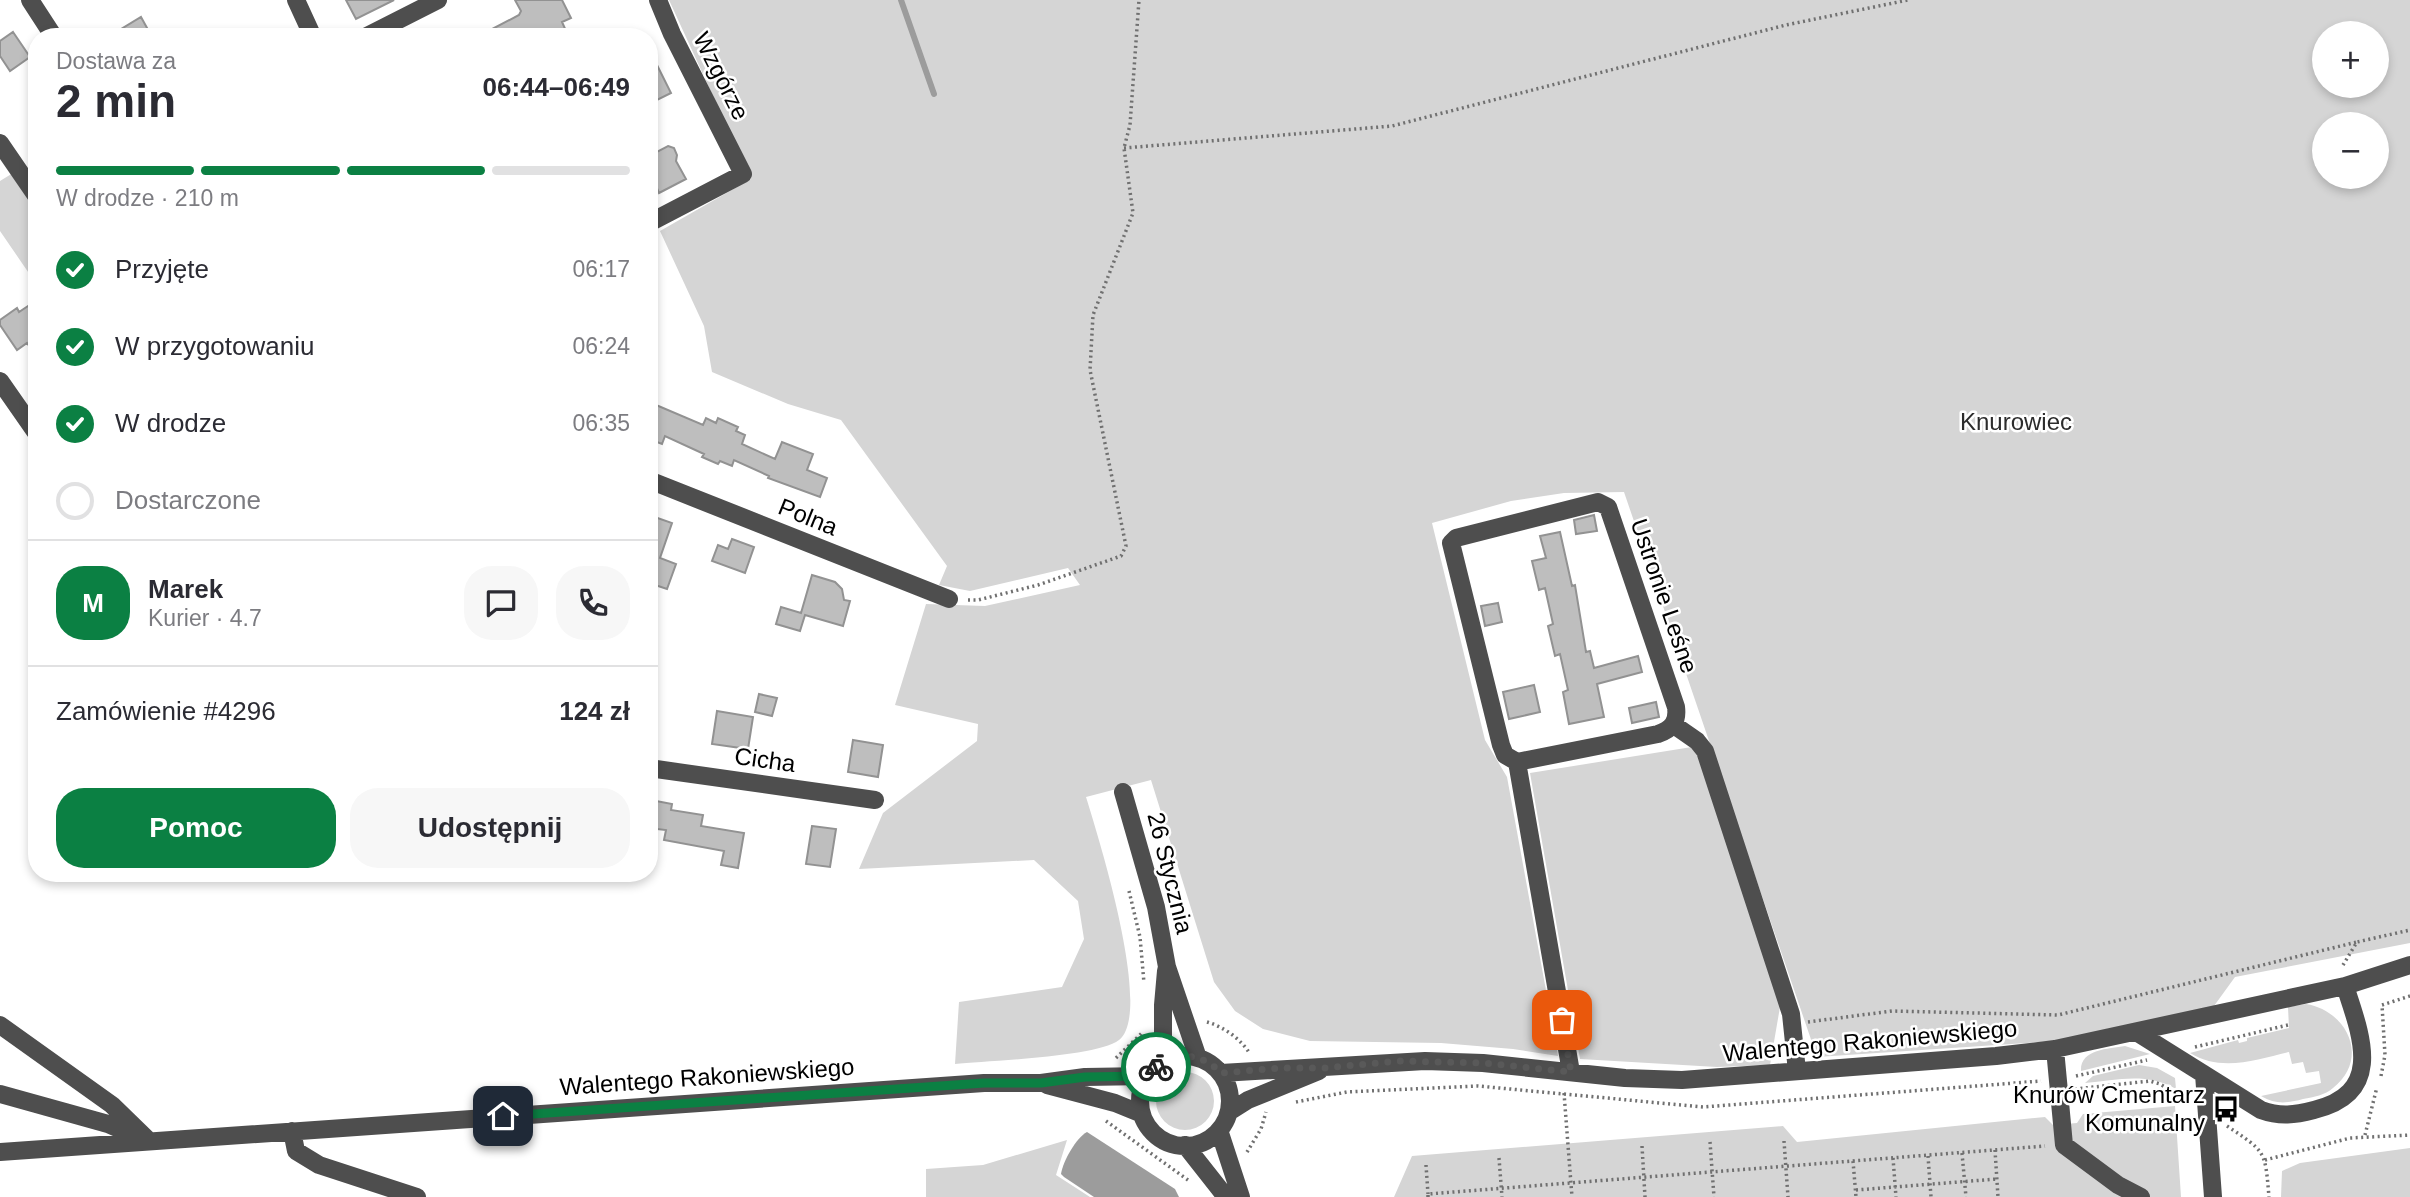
<!DOCTYPE html>
<html lang="pl">
<meta charset="utf-8">
<style>
body{margin:0;font-family:Helvetica,sans-serif;background:#f7f7f7;color:#2b2b33;height:100vh;display:flex;flex-direction:column;font-size:26px;white-space:nowrap}
*{box-sizing:border-box;margin:0}
p{font-size:23px;color:#7c7c81}
.icon{flex:none;width:38px;height:38px;fill:none;stroke:currentColor;stroke-width:2;stroke-linecap:round;stroke-linejoin:round}
.map{position:relative;flex:1;overflow:hidden}
.drawer{position:absolute;left:28px;top:28px;width:630px;height:854px;display:flex;flex-direction:column;background:#fff;border-radius:28px;box-shadow:0 4px 10px #0003}
.drawer>*{flex:none}
.controls{position:absolute;left:2312px;top:21px;display:grid;gap:14px}
.controls a{display:grid;place-items:center;width:77px;height:77px;border-radius:50%;background:#fff;box-shadow:0 4px 10px #0003;font-size:35px}
.pin{position:absolute;display:grid;place-items:center;width:60px;height:60px;color:#fff;margin:-30px;border-radius:14px;box-shadow:0 4px 10px #0006}
.courier{position:absolute;display:grid;place-items:center;width:70px;height:70px;margin:-35px;border:5px solid #0b8043;border-radius:50%;background:#fff;color:#222;box-shadow:0 2px 9px #0007}
.summary em{font-style:normal;font-weight:800}
.summary div{display:flex;flex-direction:column-reverse}
.summary{display:flex;align-items:center;justify-content:space-between;height:119px;padding:0 28px}
h1{font-size:46px;font-weight:800;line-height:52px}
.bar{display:grid;grid-template-columns:repeat(4,1fr);gap:10px 7px;align-content:center;height:84px;padding:0 28px}
.bar i{height:9px;border-radius:5px;background:#e1e1e2}
.bar .active{background:#0b8043}
.bar p{grid-column:span 4}
.line{display:flex;align-items:center;gap:18px;padding:0 28px;border-top:2px solid #e1e1e2}
.line div{flex:1}
.round{display:grid;place-items:center;flex:none;width:74px;height:74px;border-radius:28px;background:#f7f7f7}
ol{padding:0 28px;list-style:none}
li{display:flex;align-items:center;gap:21px;height:77px}
li p{margin-inline-start:auto}
li .icon{padding:7px;border-radius:50%;background:#0b8043;color:#fff;stroke-width:4}
li:last-child{color:#7c7c81}
li i{width:38px;height:38px;border:4px solid #e1e1e2;border-radius:50%}
.button{display:flex;gap:14px;margin-top:auto;padding:14px 28px}
.button a{flex:1;height:80px;border-radius:28px;background:#0b8043;color:#fff;font-size:28px;font-weight:800;line-height:80px;text-align:center}
.button a+a{background:#f7f7f7;color:#2b2b33}
.map>svg:first-child{display:block}
</style>
<div class="map">
<svg width="2410" height="1197" viewBox="0 0 2410 1197">
<rect width="100%" height="100%" fill="#fff"/>
<path fill="#d5d5d5" fill-rule="evenodd" d="M669,0H2410V943L2235,977L2214,1006L2055,1041L1817,1057L1624,492L1564,493L1511,501L1432,523L1485,740L1507,777L1558,1056L1513,1049L1441,1043L1310,1041L1263,1029L1235,1011L1214,982L1151,780L1086,797C1098,836 1154,1013 1119,1040C1097,1057 987,1061 955,1064L959,1002L1062,987L1084,939L1078,901L1034,860L859,869L883,813L977,741L978,724L895,705L926,604L985,606L1080,585L1068,568L970,591L939,585L947,566L841,420L788,404L712,372L704,326L660,231L751,179ZM2324,33H2376V86H2324ZM2324,124H2376V177H2324Z
M13,173L37,207V285L0,231V181Z
M1698,746L1780,1007L1770,1065L1717,1067L1580,1059L1530,773Z
M2306,1004C2348,1011 2370,1059 2333,1088C2325,1095 2314,1097 2303,1099C2288,1103 2276,1105 2261,1096L2321,1083L2319,1071L2306,1073L2303,1062L2292,1064L2289,1052C2256,1060 2221,1072 2190,1053L2238,1040L2239,1043L2247,1041V1038L2289,1028L2288,1007Z
M2125,1046L2150,1054L2081,1071C2080,1049 2108,1049 2125,1046Z
M2139,1065L2157,1068L2175,1078L2176,1089C2148,1072 2116,1080 2085,1083L2093,1076Z
M1156 1101a29 29 0 1 1 58 0a29 29 0 1 1-58 0Z
M2175,1106L2181,1197H1394L1412,1156L1783,1126L1797,1142L2045,1117L2053,1125L2077,1123L2083,1114Z
M1067,1140L1056,1175L1090,1197H926V1169L983,1165Z
M2410,1148V1197H2281L2282,1171L2300,1163Z"/>
<path fill="#9c9c9c" d="M1087,1132L1175,1189L1179,1197H1094L1064,1177L1061,1174C1063,1161 1076,1138 1087,1132Z"/>
<g fill="none" stroke-linecap="round" stroke-linejoin="round">
<path stroke="#9c9c9c" stroke-width="6" d="M901,0L934,94"/>
</g>
<path fill="#bebebe" stroke="#929292" stroke-width="2" d="M346,0H394L356,19Z
M515,0H562L571,18L562,22L567,33L558,37H477L519,15L521,11Z
M141,17L152,37H108Z
M13,32L30,57L10,71L0,56V41Z
M649,49L671,93L649,104Z
M668,146L674,148L677,155L676,161L686,179L659,193L656,186L649,190V156Z
M37,300V357L27,343L17,350L0,325V320L17,308L19,312Z
M649,402L703,425L706,418L716,423L718,418L738,427L736,431L745,435L742,444L775,459L782,442L813,454L807,470L827,478L820,497L768,478L769,476L734,460L732,466L720,461L718,464L702,457L704,454L665,436L662,444L649,439Z
M649,515L672,523L660,558L676,564L667,589L649,583Z
M1594,515L1597,531L1576,534L1574,520Z
M1560,532L1572,586L1575,585L1586,652L1590,651L1594,668L1638,656L1642,672L1597,684L1604,717L1569,724L1563,692L1568,690L1560,654L1555,656L1548,626L1553,624L1545,588L1539,590L1532,561L1546,558L1540,536Z
M732,539L754,547L745,573L712,561L718,545L728,549Z
M812,575L835,582L842,589L844,600L850,601L843,626L805,615L800,631L776,624L781,607L801,613Z
M1498,603L1502,622L1485,626L1481,606Z
M1534,685L1540,712L1509,719L1503,692Z
M759,694L777,698L772,716L755,712Z
M1656,702L1659,717L1632,723L1629,708Z
M717,711L753,717L748,749L712,744Z
M853,740L883,745L878,777L848,772Z
M651,800L672,804L671,810L703,815L701,826L744,833L738,868L721,865L724,851L664,840L666,830L649,828Z
M812,826L836,829L830,867L806,864Z"/>
<g fill="none" stroke-linecap="round" stroke-linejoin="round">
<path stroke="#707070" stroke-width="3.5" stroke-dasharray="2 3.5" stroke-linecap="butt" d="M1124,148L1392,126L1786,25L1908,0
M968,600H978L1038,585L1121,556L1126,546L1090,370L1093,315L1133,213L1124,148L1130,125L1139,0
M1129,891L1140,937L1144,983
M2343,965L2357,942L2410,930
M1207,1022C1224,1027 1241,1039 1250,1054
M1808,1022L1892,1011L2058,1015L2357,942
M2195,1047L2288,1025
M1116,1058L1143,1032
M2076,1076L2147,1060
M2381,1076L2385,1055L2382,1005L2410,996
M2075,1089L2150,1081L2160,1084L2188,1101
M1564,1093L1572,1197
M1296,1102L1347,1092L1478,1086L1703,1107L2041,1081
M1106,1121L1188,1180
M2227,1126C2266,1152 2265,1150 2269,1197
M2365,1135L2377,1087
M1784,1141L1788,1197
M1710,1142L1714,1197
M1642,1146L1645,1197
M1995,1150L1998,1197
M1247,1152L1261,1129L1266,1112
M1962,1153L1966,1197
M1928,1156L1931,1197
M1499,1158L1502,1197
M1893,1158L1896,1197
M2265,1160L2350,1138L2410,1135
M1853,1161L1856,1197
M1426,1165L1428,1194
M1856,1190L1997,1179
M1428,1197V1194L2045,1146"/>
<path stroke="#4e4e4e" stroke-width="18" d="M30,0L54,37
M296,0L313,37
M365,37L438,0
M0,143L37,197
M649,223L743,174L672,34L658,0
M0,381L37,434
M649,480L949,599
M1598,502L1608,507L1676,707C1678,722 1672,729 1658,734L1517,762L1505,755L1501,745L1451,543L1456,538Z
M1674,725L1697,741L1705,751L1791,1014L1797,1071
M1517,762L1571,1072
M649,768L875,800
M1123,792L1156,907L1167,967L1198,1058
M0,1025L112,1105L149,1141
M2138,1033L2261,1110C2280,1117 2295,1115 2314,1110C2385,1093 2361,1035 2345,986
M2055,1049L2064,1145L2118,1185L2141,1197
M1140 1101a45 45 0 1 1 90 0a45 45 0 1 1-90 0Z
M1163,1061V1005L1166,971
M1221,1073L1425,1061L1483,1063L1625,1078L1682,1080L1996,1056L2055,1049L2345,986L2410,965
M2204,1074L2213,1197
M1047,1085L1115,1103L1142,1114
M0,1094L108,1124L140,1138
M1229,1112L1248,1100L1319,1071
M1219,1130L1241,1197
M292,1131L296,1151L319,1165L417,1197
M1185,1145L1226,1197
M0,1152L984,1083H1041L1085,1077L1147,1076"/>
</g>
<g fill="none" stroke-linecap="round" stroke-linejoin="round">
<path stroke="#595959" stroke-width="7" stroke-dasharray="0 12.6" d="M1156,1067C1178,1051 1202,1053 1221,1073L1281,1068H1325L1399,1061L1483,1063L1571,1072L1562,1020"/>
<path stroke="#0b8043" stroke-width="9" d="M503,1116L984,1083H1041L1085,1077L1147,1076L1156,1067"/>
</g>
<defs>
<g id="bus-bare" transform="scale(2.1)"><path d="M-5-6H5V4H4V6H2V4H-2V6H-4V4H-5ZM-3.5-4V0h7V-4ZM-3.5 1.2v1.5H-2V1.2ZM2 1.2v1.5H3.5V1.2Z" fill="#000" stroke="#fff" stroke-width="2.5" paint-order="stroke"/></g>
</defs>
<g fill-rule="evenodd">
<use href="#bus-bare" x="2226" y="1109"/>
</g>
<g text-anchor="middle" stroke-width="5" stroke-linejoin="round" paint-order="stroke">
<g font-size="24" fill="#000" stroke="#fff">
<text transform="translate(721 76) rotate(63)" y="8">Wzgórze</text>
<text transform="translate(808 517) rotate(22)" y="8">Polna</text>
<text transform="translate(1664 596) rotate(71)" y="8">Ustronie Leśne</text>
<text transform="translate(765 760) rotate(8)" y="8">Cicha</text>
<text transform="translate(1170 873) rotate(76)" y="8">26 Stycznia</text>
<text transform="translate(1870 1041) rotate(-5)" y="8">Walentego Rakoniewskiego</text>
<text transform="translate(707 1077) rotate(-4)" y="8">Walentego Rakoniewskiego</text>
</g>
<g font-size="24" fill="#2c2c2c" stroke="#fff">
<text x="2016" y="430">Knurowiec</text>
</g>
<g font-size="24" fill="#000" stroke="#fff" text-anchor="end">
<text x="2205" y="1103">Knurów Cmentarz<tspan x="2205" dy="28">Komunalny</tspan></text>
</g>
</g>
</svg>
<div class="controls">
<a>+</a>
<a>−</a>
</div>
<div class="pin" style="left:1562px;top:1020px;background:#ea580c"><svg class="icon" aria-label="bag" viewBox="0 0 24 24"><path d="M5 8h14l-1 12H6zM9 8a3 3 0 0 1 6 0"/></svg></div>
<div class="pin" style="left:503px;top:1116px;background:#1f2937"><svg class="icon" aria-label="home" viewBox="0 0 24 24"><path d="M3 11l9-7 9 7M6 9v11h12V9"/></svg></div>
<div class="courier" style="left:1156px;top:1067px"><svg class="icon" aria-label="bike" viewBox="0 0 24 24"><circle cx="6" cy="16" r="4"/><circle cx="18" cy="16" r="4"/><path d="M6 16l4-8h5l3 8M10 8l3 8H6M13 5h3"/></svg></div>
<section class="drawer">
<div class="summary"><div><h1>2 min</h1><p>Dostawa za</p></div><em>06:44–06:49</em></div>
<div class="bar"><i class="active"></i><i class="active"></i><i class="active"></i><i></i><p>W drodze · 210 m</p></div>
<ol>
<li><svg class="icon" aria-label="check" viewBox="0 0 24 24"><path d="M5 12l5 5 9-10"/></svg>Przyjęte<p>06:17</p></li>
<li><svg class="icon" aria-label="check" viewBox="0 0 24 24"><path d="M5 12l5 5 9-10"/></svg>W przygotowaniu<p>06:24</p></li>
<li><svg class="icon" aria-label="check" viewBox="0 0 24 24"><path d="M5 12l5 5 9-10"/></svg>W drodze<p>06:35</p></li>
<li><i></i>Dostarczone</li>
</ol>
<div class="line" style="height:126px"><b class="round" style="background:#0b8043;color:#fff">M</b><div><b>Marek</b><p>Kurier · 4.7</p></div><a class="round"><svg class="icon" aria-label="chat" viewBox="0 0 24 24"><path d="M4 5h16v11H9l-5 4z"/></svg></a><a class="round"><svg class="icon" aria-label="phone" viewBox="0 0 24 24"><path d="M5 4h4l2 5-3 2q2 4 5 5l2-3 5 2v4C11 20 4 13 5 4z"/></svg></a></div>
<div class="line" style="height:91px"><div>Zamówienie #4296</div><b>124 zł</b></div>
<div class="button"><a>Pomoc</a><a>Udostępnij</a></div>
</section>
</div>
